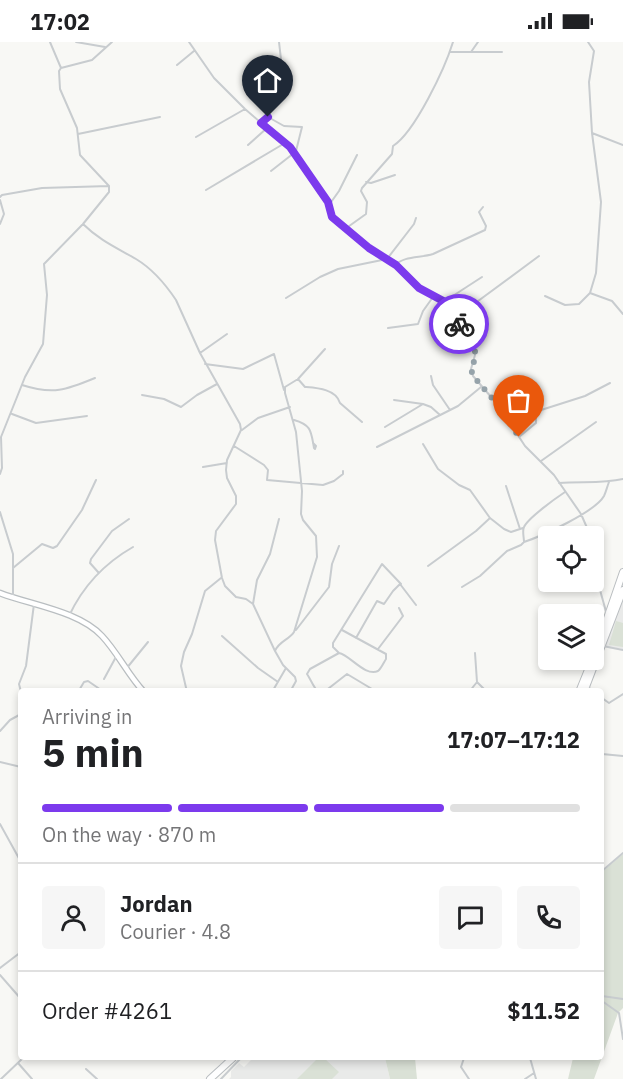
<!DOCTYPE html>
<meta charset="utf-8">
<style>
body{margin:0;font-family:"IBM Plex Sans",sans-serif;background:#f6f6f6;color:#202124;height:100vh;display:flex;flex-direction:column;font-size:22px;white-space:nowrap}
*{box-sizing:border-box;margin:0}
p{font-size:20px;color:#757577}
.icon{flex:none;width:33px;height:33px;fill:none;stroke:currentColor;stroke-width:2;stroke-linecap:round;stroke-linejoin:round}
.map{position:relative;flex:1;overflow:hidden}
.panel{position:absolute;left:18px;top:646px;width:586px;height:372px;display:flex;flex-direction:column;background:#fff;border-radius:6px;box-shadow:0 3px 9px #0003}
.panel>*{flex:none}
.tools{position:absolute;left:538px;top:484px;display:grid;gap:12px}
.tools a{display:grid;place-items:center;width:66px;height:66px;border-radius:6px;background:#fff;box-shadow:0 3px 9px #0003;font-size:30px}
.pin{position:absolute;display:grid;place-items:center;width:51px;height:51px;color:#fff;margin:-62px -26px;border-radius:50% 50% 50% 0;rotate:-45deg;box-shadow:0 0 6px #0007}
.pin .icon{rotate:45deg}
.courier{position:absolute;display:grid;place-items:center;width:60px;height:60px;margin:-30px;border:4px solid #7c3aed;border-radius:50%;background:#fff;color:#222;box-shadow:0 2px 8px #0007}
.head em{font-style:normal;font-weight:700}
.head div{display:flex;flex-direction:column-reverse}
.head{display:flex;align-items:center;justify-content:space-between;height:102px;padding:0 24px}
h1{font-size:39px;font-weight:700;line-height:45px}
.bar{display:grid;grid-template-columns:repeat(4,1fr);gap:9px 6px;align-content:center;height:72px;padding:0 24px}
.bar i{height:8px;border-radius:4px;background:#e0e0e0}
.bar .active{background:#7c3aed}
.bar p{grid-column:span 4}
.line{display:flex;align-items:center;gap:15px;padding:0 24px;border-top:2px solid #e0e0e0}
.line div{flex:1}
.round{display:grid;place-items:center;flex:none;width:63px;height:63px;border-radius:6px;background:#f6f6f6}
.status{display:flex;justify-content:space-between;align-items:center;height:42px;padding:0 30px;background:#fff;direction:ltr}
.status svg{height:16px;fill:currentColor}
.map>svg:first-child{display:block}
</style>
<div class="status"><b>17:02</b><svg viewBox="0 0 49 12"><path d="M0 12V9h3v3zM5 12V6h3v6zM10 12V3h3v9zM15 12V0h3v12zM26 1h20v11H26zM47 4h2v5h-2z"/></svg></div>
<div class="map">
<svg width="623" height="1037" viewBox="0 0 623 1037">
<rect width="100%" height="100%" fill="#f8f8f5"/>
<path fill="#e9eae9" d="M623,550V607L603,604Z
M253,1016H385L390,1037H229L231,1035V1029L239,1021L244,1025Z"/>
<path fill="#dae1d6" d="M616,579L623,581V605L609,603Z
M623,812V966L618,971L594,1037H568L573,1016H602V937L604,930L602,928V830Z
M318,1016H324L339,1030L332,1037H297Z
M385,1016H415L417,1037H390Z"/>
<g fill="none" stroke-linecap="round" stroke-linejoin="round">
<g stroke="#b9bec1" stroke-width="7">
<path id="primary" d="M0,551C31,563 79,569 102,594C118,611 128,633 144,650"/>
</g>
<g stroke="#babec1" stroke-width="8">
<path id="highway" d="M594,614L623,530
M579,650L592,618
M584,650L623,548
M210,1037L233,1016"/>
</g>
<path stroke="#c8cccf" stroke-width="2" d="M50,0L61,26L59,29L60,47L77,86L80,113L109,144
M76,0L105,5
M189,0L214,36L245,67L289,105L326,157L332,175L369,206L396,223L419,246L433,255L445,259L449,264L456,278L474,302L475,313L471,327L473,334L498,363L525,404L554,433L581,472L591,495
M450,10H502
M471,10L478,0
M177,23L194,9
M61,26L92,18L112,0
M268,75L284,84L302,85L295,113
M261,81L285,52L279,0
M592,91L623,103
M78,92L160,75
M196,95L245,67
M248,103L267,86
M271,129L294,111
M366,140L371,141L395,133
M206,148L285,101
M0,155L2,153L42,146L109,144
M0,158L4,172L0,182
M329,163L339,149L357,113
M83,182C99,198 117,206 136,217C151,226 166,243 176,258L200,311L240,382L241,388L227,418L226,428L227,436L236,454V462L216,489L215,498L222,536L225,544L236,555L246,557L253,562L275,609
M345,187L366,172L367,160L361,149L362,146L392,112L393,104C415,90 445,26 453,0
M396,223C403,214 421,216 433,212L485,188L486,184L479,170L483,165
M590,251L612,259L623,272
M545,254L565,263L579,262L590,251L596,231L601,160L592,91L589,40L594,9L588,0
M286,256L320,235L338,227L387,217L414,182L416,176
M445,259L482,235
M456,278L474,262L539,214
M388,286L418,282L423,269L433,255
M200,311L227,292
M205,322L243,327L274,312L284,348
M431,334L433,343L450,368
M298,337L305,345C317,346 336,347 340,361L362,380
M22,343C53,353 66,348 95,336
M142,353L164,357L181,365L197,353L217,342
M394,358L423,362
M12,372L36,381L87,374
M294,378C312,383 311,390 314,406L315,407L316,404L313,401
M385,385L423,362L431,365L440,373
M242,388L258,376L290,365
M519,395L536,381V372L538,369L585,354L610,341
M423,402L438,427L459,443L470,448L490,476L504,487L511,490L523,486
M234,404L264,423L268,428L267,438L323,443L334,439L343,432V429
M377,405L458,364L481,345
M541,419L596,380
M203,425L227,421
M0,432L2,426L1,395L25,335L43,302L47,253L44,222L83,182L109,150V144
M559,441C580,439 602,442 623,437
M506,444L520,487
M0,470L13,512V555
M524,500C542,494 595,470 604,454C606,450 607,445 609,440
M594,510L600,548L607,573
M428,524L476,489L490,476
M13,526L42,502L53,506L57,504L82,468L96,438
M98,530L90,521L91,517L112,489L129,477
M462,545L480,534L507,509L521,503L524,500C524,495 522,489 524,485C528,476 556,456 565,450
M253,562L257,538L270,512L279,477
M69,574C83,544 105,521 133,505
M296,588L329,545L332,522L339,504
M222,594L258,626L278,640
M356,596L377,559L384,562L393,549L400,542L416,563
M603,604L623,608
M378,607L403,574L399,566
M339,611L333,605V601L382,522L401,542
M475,611L477,640L487,650
M126,627L148,600
M104,637L117,613
M587,644L594,650
M62,648L65,650
M21,650L19,642L26,624L34,562
M78,650L84,640L88,639L104,650
M187,650L181,624L184,610L192,592L205,549L221,536
M272,650L286,626
M290,650L296,639L295,635L283,623L275,609C279,599 289,598 294,590L317,515L316,494L303,478L301,472L302,449L296,390L285,351V345L298,337L325,307
M318,650C313,644 311,638 307,632L310,627L339,611C350,613 365,635 378,629C381,627 384,620 386,617V612L342,588
M324,650L347,632L377,650
M469,650L477,640
M602,656L609,661L623,652
M0,689L10,678L21,672
M602,712L623,714
M0,720L21,725
M0,782L21,820
M602,829L623,811
M21,847L19,852L21,867
M0,926L21,910
M0,933L21,957
M602,954L623,957
M602,959L619,971L623,997
M464,1016L461,1025L469,1037
M530,1016L536,1037
M18,1021L32,1037
M221,1023L229,1016
M86,1027L97,1037
M1,1037L23,1016
M221,1037L241,1016
M525,1037L534,1031"/>
<use href="#primary" stroke="#fff" stroke-width="4.5"/>
<use href="#highway" stroke="#fff" stroke-width="6"/>
</g>
<g fill="none" stroke-linecap="round" stroke-linejoin="round">
<path stroke="#96a3aa" stroke-width="6" stroke-dasharray="0 10.8" d="M459,282L475,305V317L471,327L473,334L498,363L519,395"/>
<path stroke="#7c3aed" stroke-width="8" d="M268,75L261,81L290,105L328,160L332,175L369,206L396,223L419,246L447,261L459,282"/>
</g>
</svg>
<div class="tools">
<a><svg class="icon" aria-label="locate" viewBox="0 0 24 24"><circle cx="12" cy="12" r="6"/><path d="M12 2v4M12 18v4M2 12h4M18 12h4"/></svg></a>
<a><svg class="icon" aria-label="layers" viewBox="0 0 24 24"><path d="M12 4l9 5-9 5-9-5zM3 14l9 5 9-5"/></svg></a>
</div>
<div class="pin" style="left:519px;top:395px;background:#ea580c"><svg class="icon" aria-label="bag" viewBox="0 0 24 24"><path d="M5 8h14l-1 12H6zM9 8a3 3 0 0 1 6 0"/></svg></div>
<div class="pin" style="left:268px;top:75px;background:#1f2937"><svg class="icon" aria-label="home" viewBox="0 0 24 24"><path d="M3 11l9-7 9 7M6 9v11h12V9"/></svg></div>
<div class="courier" style="left:459px;top:282px"><svg class="icon" aria-label="bike" viewBox="0 0 24 24"><circle cx="6" cy="16" r="4"/><circle cx="18" cy="16" r="4"/><path d="M6 16l4-8h5l3 8M10 8l3 8H6M13 5h3"/></svg></div>
<section class="panel">
<div class="head"><div><h1>5 min</h1><p>Arriving in</p></div><em>17:07–17:12</em></div>
<div class="bar"><i class="active"></i><i class="active"></i><i class="active"></i><i></i><p>On the way · 870 m</p></div>
<div class="line" style="height:108px"><a class="round"><svg class="icon" aria-label="person" viewBox="0 0 24 24"><circle cx="12" cy="8" r="4"/><path d="M4 21q1-7 8-7t8 7"/></svg></a><div><b>Jordan</b><p>Courier · 4.8</p></div><a class="round"><svg class="icon" aria-label="chat" viewBox="0 0 24 24"><path d="M4 5h16v11H9l-5 4z"/></svg></a><a class="round"><svg class="icon" aria-label="phone" viewBox="0 0 24 24"><path d="M5 4h4l2 5-3 2q2 4 5 5l2-3 5 2v4C11 20 4 13 5 4z"/></svg></a></div>
<div class="line" style="height:78px"><div>Order #4261</div><b>$11.52</b></div>
</section>
</div>
